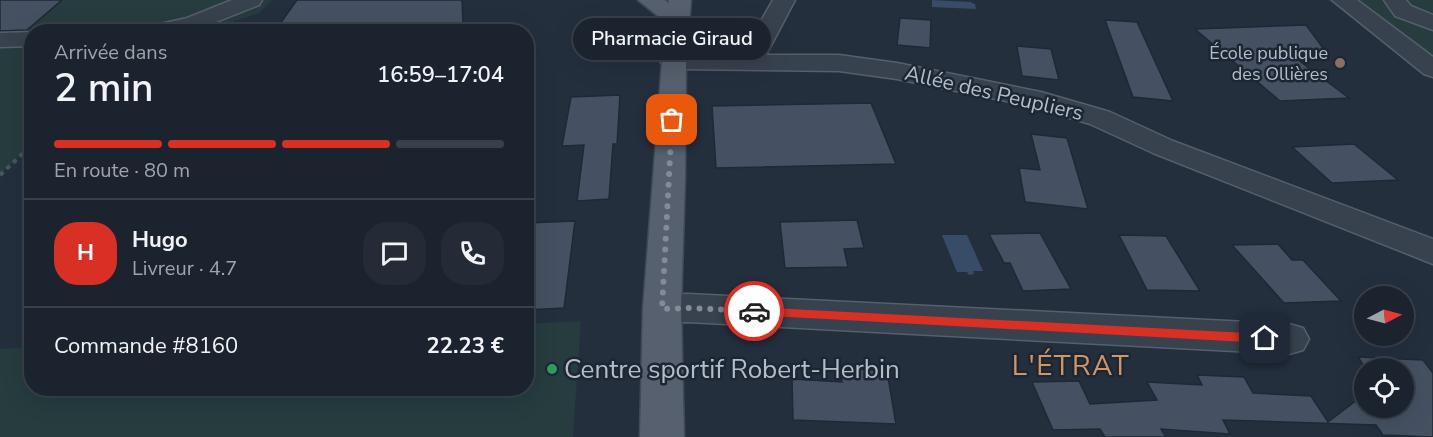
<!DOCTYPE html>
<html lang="fr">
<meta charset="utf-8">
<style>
body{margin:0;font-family:"Nunito Sans",sans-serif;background:#242b36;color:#f1f3f6;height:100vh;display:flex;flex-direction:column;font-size:22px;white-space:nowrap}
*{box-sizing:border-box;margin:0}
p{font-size:20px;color:#a0a4aa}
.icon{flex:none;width:33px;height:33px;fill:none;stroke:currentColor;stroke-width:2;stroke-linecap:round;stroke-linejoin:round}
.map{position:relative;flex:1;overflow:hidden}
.sheet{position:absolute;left:24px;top:24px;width:510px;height:372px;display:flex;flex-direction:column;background:#1b232e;border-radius:24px;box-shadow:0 6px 24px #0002,0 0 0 2px #39404a}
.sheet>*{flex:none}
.needle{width:39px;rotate:84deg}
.fabs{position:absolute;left:1354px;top:286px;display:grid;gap:12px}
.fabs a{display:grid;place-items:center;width:60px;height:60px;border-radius:50%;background:#1b232e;box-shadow:0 6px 24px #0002,0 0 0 2px #39404a;font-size:30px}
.pin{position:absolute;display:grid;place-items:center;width:51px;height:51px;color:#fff;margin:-26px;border-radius:12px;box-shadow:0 3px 9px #0006}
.courier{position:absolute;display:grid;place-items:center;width:60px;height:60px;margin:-30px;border:4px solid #d93025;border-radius:50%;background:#fff;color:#222;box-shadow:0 2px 8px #0007}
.bubble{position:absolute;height:42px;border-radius:21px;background:#1b232e;box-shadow:0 6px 24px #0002,0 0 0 2px #39404a;font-size:20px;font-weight:600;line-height:42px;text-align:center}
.head em{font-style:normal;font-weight:600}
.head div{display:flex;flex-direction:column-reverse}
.head{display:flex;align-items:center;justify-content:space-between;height:102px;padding:0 30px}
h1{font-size:39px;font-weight:600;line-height:45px}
.bar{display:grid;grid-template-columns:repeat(4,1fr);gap:9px 6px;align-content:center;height:72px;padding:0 30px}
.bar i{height:8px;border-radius:4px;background:#39404a}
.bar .on{background:#d93025}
.bar p{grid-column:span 4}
.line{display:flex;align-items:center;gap:15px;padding:0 30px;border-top:2px solid #39404a}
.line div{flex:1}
.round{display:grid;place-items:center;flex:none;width:63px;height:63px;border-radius:24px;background:#242b36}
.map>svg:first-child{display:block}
</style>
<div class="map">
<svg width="1433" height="437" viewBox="0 0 1433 437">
<rect width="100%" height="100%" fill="#242f3e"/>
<path fill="#263c3f" d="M0,0H272L259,13L205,31L32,32L31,145L0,175Z
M1328,0H1433V77Z
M581,321L573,437H0V349L31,347L32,388H526L527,324Z"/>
<path fill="#394c67" d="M932,0L970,2L975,4L976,9L932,7Z
M942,235H967L983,271H973L974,274L969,275L967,272H957Z"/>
<path fill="#455162" stroke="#1f2835" stroke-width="1.5" d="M0,0H62L27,30L0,31Z
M297,0H462L463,23L274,32Z
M900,18L931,20L930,48L897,45Z
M1105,20L1137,22L1173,101L1133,97Z
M1306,25L1326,52L1290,54L1349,98L1280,101L1195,29Z
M1017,46L1051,49L1059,80L1022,76Z
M620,95L617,144H613L609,199L577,201L584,145L562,146L571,97Z
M871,103L896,164L716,168L712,106Z
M1031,134L1067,138L1088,209L1025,202L1019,168L1040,170Z
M1354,144L1398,180L1332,183L1292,147Z
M857,220L864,248L844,249L848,267L785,268L780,222Z
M575,221L564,308L526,310V223Z
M1040,233L1071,289L1023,291L1010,263H1004L989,234Z
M1119,235L1166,236L1200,291L1147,290Z
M1278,244L1292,260H1303L1341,301L1284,303L1232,245Z
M1358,357L1423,360L1433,373V437L1383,435L1376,425L1223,420L1230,434L1161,429L1166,437H1105L1100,429L1053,430L1032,382L1079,381L1090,404L1157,400L1147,382L1202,385L1197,375L1244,377L1253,393L1311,396L1328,422L1365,394V408H1404V369H1366Z
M841,368L887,371L896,424L793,420L792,379L842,382Z"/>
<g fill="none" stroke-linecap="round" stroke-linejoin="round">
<g stroke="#565f6c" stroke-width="3">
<path id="street" d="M232,0H262L259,5L193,31L144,32L147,27L187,18Z
M773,0H795L766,55H839L897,63L1041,92L1110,112L1173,141L1433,239V264L1153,153L1090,124L1026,105L897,79L839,71L673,69L664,66L660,61L664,56L673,53L742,54Z
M1332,0H1357L1433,57V77L1424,74Z
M1384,0H1406L1411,6L1433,15V30L1395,16Z
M32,32V46L0,47V33Z
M688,294L1289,324L1303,328L1309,339L1303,350L1289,354L688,322L662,323L649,319L643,309L649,299L662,295Z"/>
</g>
<g stroke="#414a57" stroke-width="3">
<path id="primary" d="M638,0H664L669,3V0H691L686,61L685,176L681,309L684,437H640L643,309L664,36L658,16Z"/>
</g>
<path stroke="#44595c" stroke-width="4" stroke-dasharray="4.5 4.5" stroke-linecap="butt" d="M0,175L32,145"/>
<use href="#street" fill="#38414e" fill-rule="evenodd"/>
<use href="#primary" fill="#56606e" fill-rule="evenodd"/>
</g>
<path fill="#d93025" d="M754,307L1265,334L1271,338L1265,343L754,315L749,311Z"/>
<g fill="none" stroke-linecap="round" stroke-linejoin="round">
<path stroke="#828b98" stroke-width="6" stroke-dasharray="0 10.8" d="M672,120L662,309L688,308L754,311"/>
</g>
<circle fill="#8d6e63" stroke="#1d2633" stroke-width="2" cx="1340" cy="63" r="6"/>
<circle fill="#2e9e5b" stroke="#1d2633" stroke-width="2" cx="552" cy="369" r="6"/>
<g text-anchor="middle" stroke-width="5" stroke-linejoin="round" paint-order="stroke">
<g font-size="18" fill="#b4bcc9" stroke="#1d2633" text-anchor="end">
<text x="1328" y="59">École publique<tspan x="1328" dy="21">des Ollières</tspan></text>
</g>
<g font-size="21" fill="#b4bcc9" stroke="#1d2633">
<text transform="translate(994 93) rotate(13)" y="7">Allée des Peupliers</text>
</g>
<g font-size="26" fill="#b4bcc9" stroke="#1d2633" text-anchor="start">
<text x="564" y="378">Centre sportif Robert-Herbin</text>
</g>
<g font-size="28" letter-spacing="1.5" fill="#d59563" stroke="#1d2633">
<text x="1071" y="375">L'ÉTRAT</text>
</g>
</g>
</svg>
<div class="fabs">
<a><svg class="needle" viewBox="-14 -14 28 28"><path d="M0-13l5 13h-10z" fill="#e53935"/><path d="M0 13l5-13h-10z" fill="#a0a4aa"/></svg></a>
<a><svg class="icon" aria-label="locate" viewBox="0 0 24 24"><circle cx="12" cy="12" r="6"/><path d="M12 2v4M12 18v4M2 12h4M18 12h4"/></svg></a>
</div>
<div class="pin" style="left:672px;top:120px;background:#ea580c"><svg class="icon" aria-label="bag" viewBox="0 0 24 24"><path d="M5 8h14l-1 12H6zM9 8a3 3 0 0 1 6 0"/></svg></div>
<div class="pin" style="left:1265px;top:338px;background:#1f2937"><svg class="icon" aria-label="home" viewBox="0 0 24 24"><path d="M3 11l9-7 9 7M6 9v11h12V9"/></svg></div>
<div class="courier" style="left:754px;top:311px"><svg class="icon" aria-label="car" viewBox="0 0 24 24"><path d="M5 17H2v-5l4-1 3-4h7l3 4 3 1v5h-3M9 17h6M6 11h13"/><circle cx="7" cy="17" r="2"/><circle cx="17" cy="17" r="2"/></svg></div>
<div class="bubble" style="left:573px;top:18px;width:198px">Pharmacie Giraud</div>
<section class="sheet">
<div class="head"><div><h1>2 min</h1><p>Arrivée dans</p></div><em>16:59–17:04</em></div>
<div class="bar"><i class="on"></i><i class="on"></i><i class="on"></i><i></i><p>En route · 80 m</p></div>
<div class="line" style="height:108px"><b class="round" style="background:#d93025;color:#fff">H</b><div><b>Hugo</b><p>Livreur · 4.7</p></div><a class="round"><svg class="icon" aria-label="chat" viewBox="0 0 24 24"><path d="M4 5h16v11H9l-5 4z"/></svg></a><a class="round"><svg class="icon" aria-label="phone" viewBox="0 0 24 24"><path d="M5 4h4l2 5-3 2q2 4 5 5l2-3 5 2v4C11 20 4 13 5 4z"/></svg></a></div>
<div class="line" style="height:78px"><div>Commande #8160</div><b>22.23 €</b></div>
</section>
</div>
